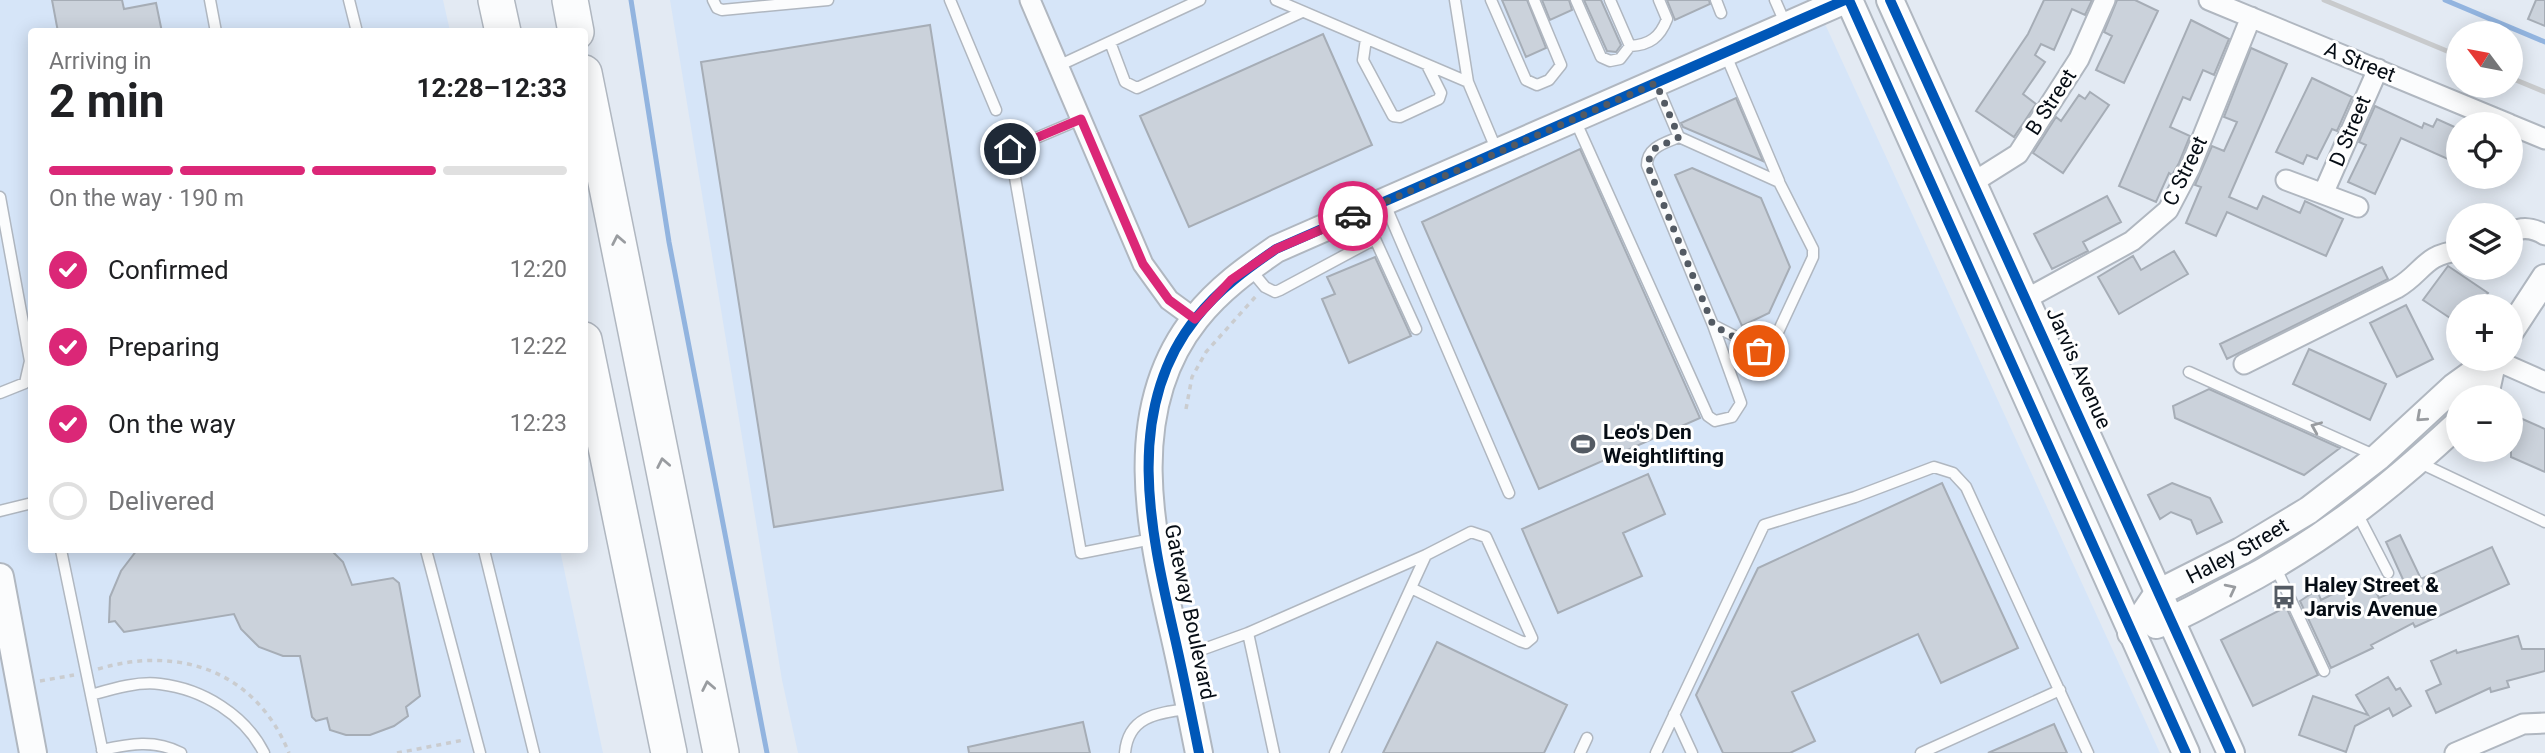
<!DOCTYPE html>
<meta charset="utf-8">
<style>
body{margin:0;font-family:Roboto,sans-serif;background:#f6f6f6;color:#202124;height:100vh;display:flex;flex-direction:column;font-size:26px;white-space:nowrap}
*{box-sizing:border-box;margin:0}
p{font-size:23px;color:#757577}
.icon{flex:none;width:38px;height:38px;fill:none;stroke:currentColor;stroke-width:2;stroke-linecap:round;stroke-linejoin:round}
.map{position:relative;flex:1;overflow:hidden}
.details{position:absolute;left:28px;top:28px;width:560px;height:525px;display:flex;flex-direction:column;background:#fff;border-radius:7px;box-shadow:0 4px 18px #0003}
.details>*{flex:none}
.needle{width:46px;rotate:302deg}
.controls{position:absolute;left:2446px;top:21px;display:grid;gap:14px}
.controls a{display:grid;place-items:center;width:77px;height:77px;border-radius:50%;background:#fff;box-shadow:0 4px 18px #0003;font-size:35px}
.pin{position:absolute;display:grid;place-items:center;width:60px;height:60px;color:#fff;margin:-30px;border:4px solid #fff;border-radius:50%;box-shadow:0 2px 7px #0007}
.courier{position:absolute;display:grid;place-items:center;width:70px;height:70px;margin:-35px;border:5px solid #db2777;border-radius:50%;background:#fff;color:#222;box-shadow:0 2px 9px #0007}
.overview em{font-style:normal;font-weight:700}
.overview div{display:flex;flex-direction:column-reverse}
.overview{display:flex;align-items:center;justify-content:space-between;height:119px;padding:0 21px}
h1{font-size:46px;font-weight:700;line-height:52px}
.bar{display:grid;grid-template-columns:repeat(4,1fr);gap:10px 7px;align-content:center;height:84px;padding:0 21px}
.bar i{height:9px;border-radius:5px;background:#e0e0e0}
.bar .on{background:#db2777}
.bar p{grid-column:span 4}
ol{padding:0 21px;list-style:none}
li{display:flex;align-items:center;gap:21px;height:77px}
li p{margin-inline-start:auto}
li .icon{padding:7px;border-radius:50%;background:#db2777;color:#fff;stroke-width:4}
li:last-child{color:#757577}
li i{width:38px;height:38px;border:4px solid #e0e0e0;border-radius:50%}
.map>svg:first-child{display:block}
</style>
<div class="map">
<svg width="2545" height="753" viewBox="0 0 2545 753">
<rect width="100%" height="100%" fill="#e3eaf3"/>
<path fill="#d6e5f8" d="M0,0H443L450,31L32,32V550H560L603,753H0Z
M670,0H1814L2160,753H798L782,680Z"/>
<g fill="none" stroke-linecap="round" stroke-linejoin="round">
<path stroke="#92b4df" stroke-width="5" d="M631,0L669,242L767,753
M2445,0L2545,42"/>
</g>
<path fill="#cbd2db" stroke="#a6adb6" stroke-width="2" d="M52,0H122L124,9L156,3L162,32H58Z
M1502,0H1527L1546,48L1526,57Z
M1542,0H1569L1572,10L1550,20Z
M1584,0H1601L1621,45L1616,52L1607,51Z
M1667,0H1709L1710,4L1675,20Z
M2044,0H2092L2085,15L2072,9L2054,50L2041,44L2035,55L2045,62L2023,94L2036,104L2014,137L1976,111L2028,34Z
M2117,0H2135L2158,11L2124,83L2096,70L2112,36L2104,32Z
M2536,0H2545V26L2528,19Z
M2191,20L2229,39L2214,75L2203,70L2190,100L2183,97L2170,127L2190,136L2179,163L2172,175L2169,173L2156,202L2119,186Z
M930,25L1003,490L774,527L701,62Z
M1323,34L1372,145L1189,227L1140,116Z
M2251,48L2287,64L2229,197L2257,209L2263,196L2300,213L2305,201L2343,219L2326,256L2227,212L2216,236L2186,223L2201,187L2195,185L2212,146L2224,151L2237,122L2224,117Z
M2312,78L2352,97L2337,131L2332,129L2317,159L2307,155L2303,164L2276,152Z
M2090,92L2109,105L2063,173L2033,153L2056,117L2061,121L2079,95L2085,99Z
M1736,98L1763,161L1683,127L1681,123Z
M2375,106L2422,128L2424,123L2433,127L2437,119L2459,129V164L2401,138L2375,194L2348,182L2366,145L2359,142Z
M1580,149L1700,418L1539,489L1422,222Z
M1692,168L1761,198L1790,267L1769,313L1742,326L1675,175Z
M2107,196L2121,222L2083,242L2088,251L2052,269L2034,234Z
M2174,251L2188,274L2119,314L2098,277L2133,256L2141,270Z
M1375,257L1411,336L1349,363L1322,299L1335,294L1327,277Z
M2448,266L2488,293L2479,306H2459V324L2423,300Z
M2382,267L2388,279L2227,359L2220,344Z
M2406,305L2433,359L2397,377L2370,323Z
M2309,349L2386,384L2370,420L2293,384Z
M2209,389L2340,448L2304,475L2175,418L2173,406Z
M2511,414L2545,429V472L2511,457Z
M1648,474L1665,514L1623,533L1642,576L1558,613L1522,529Z
M1942,483L2018,648L1941,683L1918,634L1792,692L1815,741L1790,753H1723L1696,695L1758,568Z
M2172,483L2210,498L2222,522L2197,534L2191,520L2171,512L2160,519L2148,495Z
M2400,535L2421,579L2492,547L2509,584L2415,627L2413,623L2371,645L2373,648L2331,668L2300,601L2317,590L2321,600L2368,576L2379,598L2406,586L2386,542Z
M137,550H331L343,562L352,585L393,578L399,583L420,696L406,707L408,716L394,726L370,735H346L330,730L327,718L316,721L312,717L300,656H283L259,647L241,629L234,614L124,632L115,621L109,622L110,597L121,571Z
M2286,607L2318,675L2253,706L2221,640Z
M2518,636L2522,649H2545V671L2507,681L2509,687L2491,692L2490,688L2436,713L2426,691L2441,684L2431,661L2456,650L2457,653Z
M1437,642L1567,705L1544,753H1383Z
M2388,677L2396,690L2400,688L2411,706L2393,716L2389,708L2355,726L2346,752L2299,735L2313,696L2368,715L2356,695Z
M1083,722L1090,753H969L968,747Z
M2054,724L2067,753H1988Z"/>
<g fill="none" stroke-linecap="round" stroke-linejoin="round">
<g stroke="#b0b7c0" stroke-width="13">
<path id="lane" d="M210,0L216,32
M349,0L357,32
M713,0L717,8L722,10L828,0
M950,0L996,110
M1276,0L1468,82
M1455,0L1468,82L1497,151
M1491,0L1526,80L1537,85L1549,80L1561,65L1534,0
M1576,0L1601,57L1610,61L1620,59L1630,46L1610,0
M1716,0L1721,13
M1775,0L1786,25
M1366,39L1363,60L1393,116L1400,117L1439,99L1441,93L1427,65
M1110,42L1125,82L1137,88L1302,12
M1630,46C1650,45 1660,37 1667,19L1659,0
M1725,53L1779,181
M1058,66L1200,0
M1656,83L1679,137L1779,182L1813,249V257L1772,345L1766,352L1713,325L1647,165C1647,147 1665,143 1679,137
M1081,119L1010,149L1081,553L1152,539
M1575,120L1708,416L1715,421L1732,417L1741,403L1713,325
M0,197L30,361L25,383L0,393
M1384,202L1509,493
M1375,239L1416,329
M1250,269L1265,287L1275,292L1280,290L1375,239L1364,212
M2189,372L2374,455
M2418,462L2545,522
M0,511L32,503
M2357,513L2388,573
M61,550L103,753
M426,550L480,753
M484,550L534,753
M2275,566L2324,671
M1179,658L1248,633
M91,695C112,689 138,681 160,684C203,689 245,715 264,753
M1674,714L1692,753
M102,750C129,744 155,739 181,753
M1125,753C1128,717 1156,713 1187,709
M1274,753L1248,633L1426,555
M1335,753L1426,555L1471,532L1486,537L1532,638L1526,643L1520,641L1411,588
M1580,753L1587,738
M1656,753L1764,525L1855,497L1934,467L1953,473L1966,487L2088,753
M1921,753L2060,690"/>
</g>
<g stroke="#b0b7c0" stroke-width="23">
<path id="street" d="M1030,0L1143,264L1169,300L1195,319
M2209,0L2509,124
M2511,125L2545,139
M2286,180L2358,207
M1972,183L2018,154L2079,59L2105,0
M2323,194L2378,69
M2511,232C2523,226 2534,228 2545,235
M2026,299L2132,241L2168,210L2190,168L2251,17
M2493,359L2545,382
M2244,364L2397,288C2423,273 2424,254 2459,251
M2455,753L2523,724L2545,723"/>
</g>
<g stroke="#b0b7c0" stroke-width="30">
<g id="secondary">
<path d="M1849,0L2186,753"/>
<path d="M1890,0L2231,753"/>
<path d="M2511,330L2545,278"/>
<path d="M2481,397L2486,391L2493,359"/>
<path d="M0,577L33,753"/>
<path d="M2156,625C2182,617 2205,602 2229,590C2319,544 2385,492 2459,423"/>
<path id="s1" d="M2131,633L2158,593L2241,551L2309,510L2378,457L2454,387L2493,359"/>
<path d="M1199,753C1191,713 1183,673 1174,634C1150,530 1123,409 1196,318C1219,289 1247,269 1276,249L1845,0"/>
</g>
</g>
<g stroke="#b0b7c0" stroke-width="38">
<path id="highway" d="M496,0L503,32
M570,0L576,32
M584,73L721,753
M584,340L669,753"/>
</g>
<path stroke="#cacccf" stroke-width="3.5" stroke-dasharray="5 5" stroke-linecap="butt" d="M1186,409L1192,377L1206,352L1257,295
M98,669C179,645 256,671 289,753
M40,681L74,675
M397,753L464,740"/>
<use href="#lane" stroke="#fbfcfd" stroke-width="10"/>
<use href="#street" stroke="#fbfcfd" stroke-width="19"/>
<use href="#secondary" stroke="#fbfcfd" stroke-width="26"/>
<use href="#highway" stroke="#fbfcfd" stroke-width="35"/>
<path stroke="#c8cacc" stroke-width="5" d="M2324,0L2459,56
M2511,78L2545,92"/>
<g stroke="#fff" stroke-width="15">
<path id="cycleway" d="M1849,0L2186,753
M1890,0L2231,753
M1199,753C1191,713 1183,673 1174,634C1150,530 1123,409 1196,318C1219,289 1247,269 1276,249L1845,0"/>
</g>
<use href="#cycleway" stroke="#0057b8" stroke-width="10"/>
</g>
<defs><path id="oneway-chevron" d="M-2-3.5L2.5 0L-2 3.5" fill="none" stroke-width="1.6" stroke-linecap="round" stroke-linejoin="round" transform="scale(1.75)"/></defs>
<g stroke="#999ca0">
<use href="#oneway-chevron" transform="translate(618 240) rotate(-101)"/>
<use href="#oneway-chevron" transform="translate(2421 417) rotate(138)"/>
<use href="#oneway-chevron" transform="translate(2316 427) rotate(-157)"/>
<use href="#oneway-chevron" transform="translate(663 463) rotate(-101)"/>
<use href="#oneway-chevron" transform="translate(2231 589) rotate(-27)"/>
<use href="#oneway-chevron" transform="translate(708 686) rotate(-101)"/>
</g>
<g fill="none" stroke-linecap="round" stroke-linejoin="round">
<path stroke="#535a63" stroke-width="7" stroke-dasharray="0 12.6" d="M1353,216L1656,83L1679,137L1654,149L1647,164L1713,325L1759,351"/>
<path stroke="#db2777" stroke-width="9" d="M1010,149L1081,119L1143,264L1169,300L1195,319L1231,280L1276,249L1353,216"/>
</g>
<defs>
<g id="stadium-bare" transform="scale(1.89)"><path d="M0-5a6.5 5 0 1 0 0 10a6.5 5 0 1 0 0-10ZM-3.5-1.8h7v3.6h-7Z" fill="#535a63" stroke="#fff" stroke-width="2.5" paint-order="stroke"/></g>
<g id="bus-bare" transform="scale(1.89)"><path d="M-5-6H5V4H4V6H2V4H-2V6H-4V4H-5ZM-3.5-4V0h7V-4ZM-3.5 1.2v1.5H-2V1.2ZM2 1.2v1.5H3.5V1.2Z" fill="#535a63" stroke="#fff" stroke-width="2.5" paint-order="stroke"/></g>
</defs>
<g fill-rule="evenodd">
<use href="#stadium-bare" x="1583" y="444"/>
<use href="#bus-bare" x="2284" y="597"/>
</g>
<g text-anchor="middle" stroke-width="6" stroke-linejoin="round" paint-order="stroke">
<g font-size="21" fill="#060d15" stroke="#fff">
<text transform="translate(2360 62) rotate(22)" y="7">A Street</text>
<text transform="translate(2051 102) rotate(-57)" y="7">B Street</text>
<text transform="translate(2350 131) rotate(-67)" y="7">D Street</text>
<text transform="translate(2185 171) rotate(-64)" y="7">C Street</text>
<text transform="translate(2079 368) rotate(66)" y="7">Jarvis Avenue</text>
<text dy="7" stroke="none"><textPath href="#s1" startOffset="138">Haley Street</textPath></text>
<text transform="translate(1190 612) rotate(78)" y="7">Gateway Boulevard</text>
</g>
<g font-size="21" font-weight="bold" fill="#060d15" stroke="#fff" text-anchor="start">
<text x="1603" y="439">Leo's Den<tspan x="1603" dy="24">Weightlifting</tspan></text>
<text x="2304" y="592">Haley Street &amp;<tspan x="2304" dy="24">Jarvis Avenue</tspan></text>
</g>
</g>
</svg>
<div class="controls">
<a><svg class="needle" viewBox="-14 -14 28 28"><path d="M0-13l5 13h-10z" fill="#e53935"/><path d="M0 13l5-13h-10z" fill="#757577"/></svg></a>
<a><svg class="icon" aria-label="locate" viewBox="0 0 24 24"><circle cx="12" cy="12" r="6"/><path d="M12 2v4M12 18v4M2 12h4M18 12h4"/></svg></a>
<a><svg class="icon" aria-label="layers" viewBox="0 0 24 24"><path d="M12 4l9 5-9 5-9-5zM3 14l9 5 9-5"/></svg></a>
<a>+</a>
<a>−</a>
</div>
<div class="pin" style="left:1759px;top:351px;background:#ea580c"><svg class="icon" aria-label="bag" viewBox="0 0 24 24"><path d="M5 8h14l-1 12H6zM9 8a3 3 0 0 1 6 0"/></svg></div>
<div class="pin" style="left:1010px;top:149px;background:#1f2937"><svg class="icon" aria-label="home" viewBox="0 0 24 24"><path d="M3 11l9-7 9 7M6 9v11h12V9"/></svg></div>
<div class="courier" style="left:1353px;top:216px"><svg class="icon" aria-label="car" viewBox="0 0 24 24"><path d="M5 17H2v-5l4-1 3-4h7l3 4 3 1v5h-3M9 17h6M6 11h13"/><circle cx="7" cy="17" r="2"/><circle cx="17" cy="17" r="2"/></svg></div>
<section class="details">
<div class="overview"><div><h1>2 min</h1><p>Arriving in</p></div><em>12:28–12:33</em></div>
<div class="bar"><i class="on"></i><i class="on"></i><i class="on"></i><i></i><p>On the way · 190 m</p></div>
<ol>
<li><svg class="icon" aria-label="check" viewBox="0 0 24 24"><path d="M5 12l5 5 9-10"/></svg>Confirmed<p>12:20</p></li>
<li><svg class="icon" aria-label="check" viewBox="0 0 24 24"><path d="M5 12l5 5 9-10"/></svg>Preparing<p>12:22</p></li>
<li><svg class="icon" aria-label="check" viewBox="0 0 24 24"><path d="M5 12l5 5 9-10"/></svg>On the way<p>12:23</p></li>
<li><i></i>Delivered</li>
</ol>
</section>
</div>
